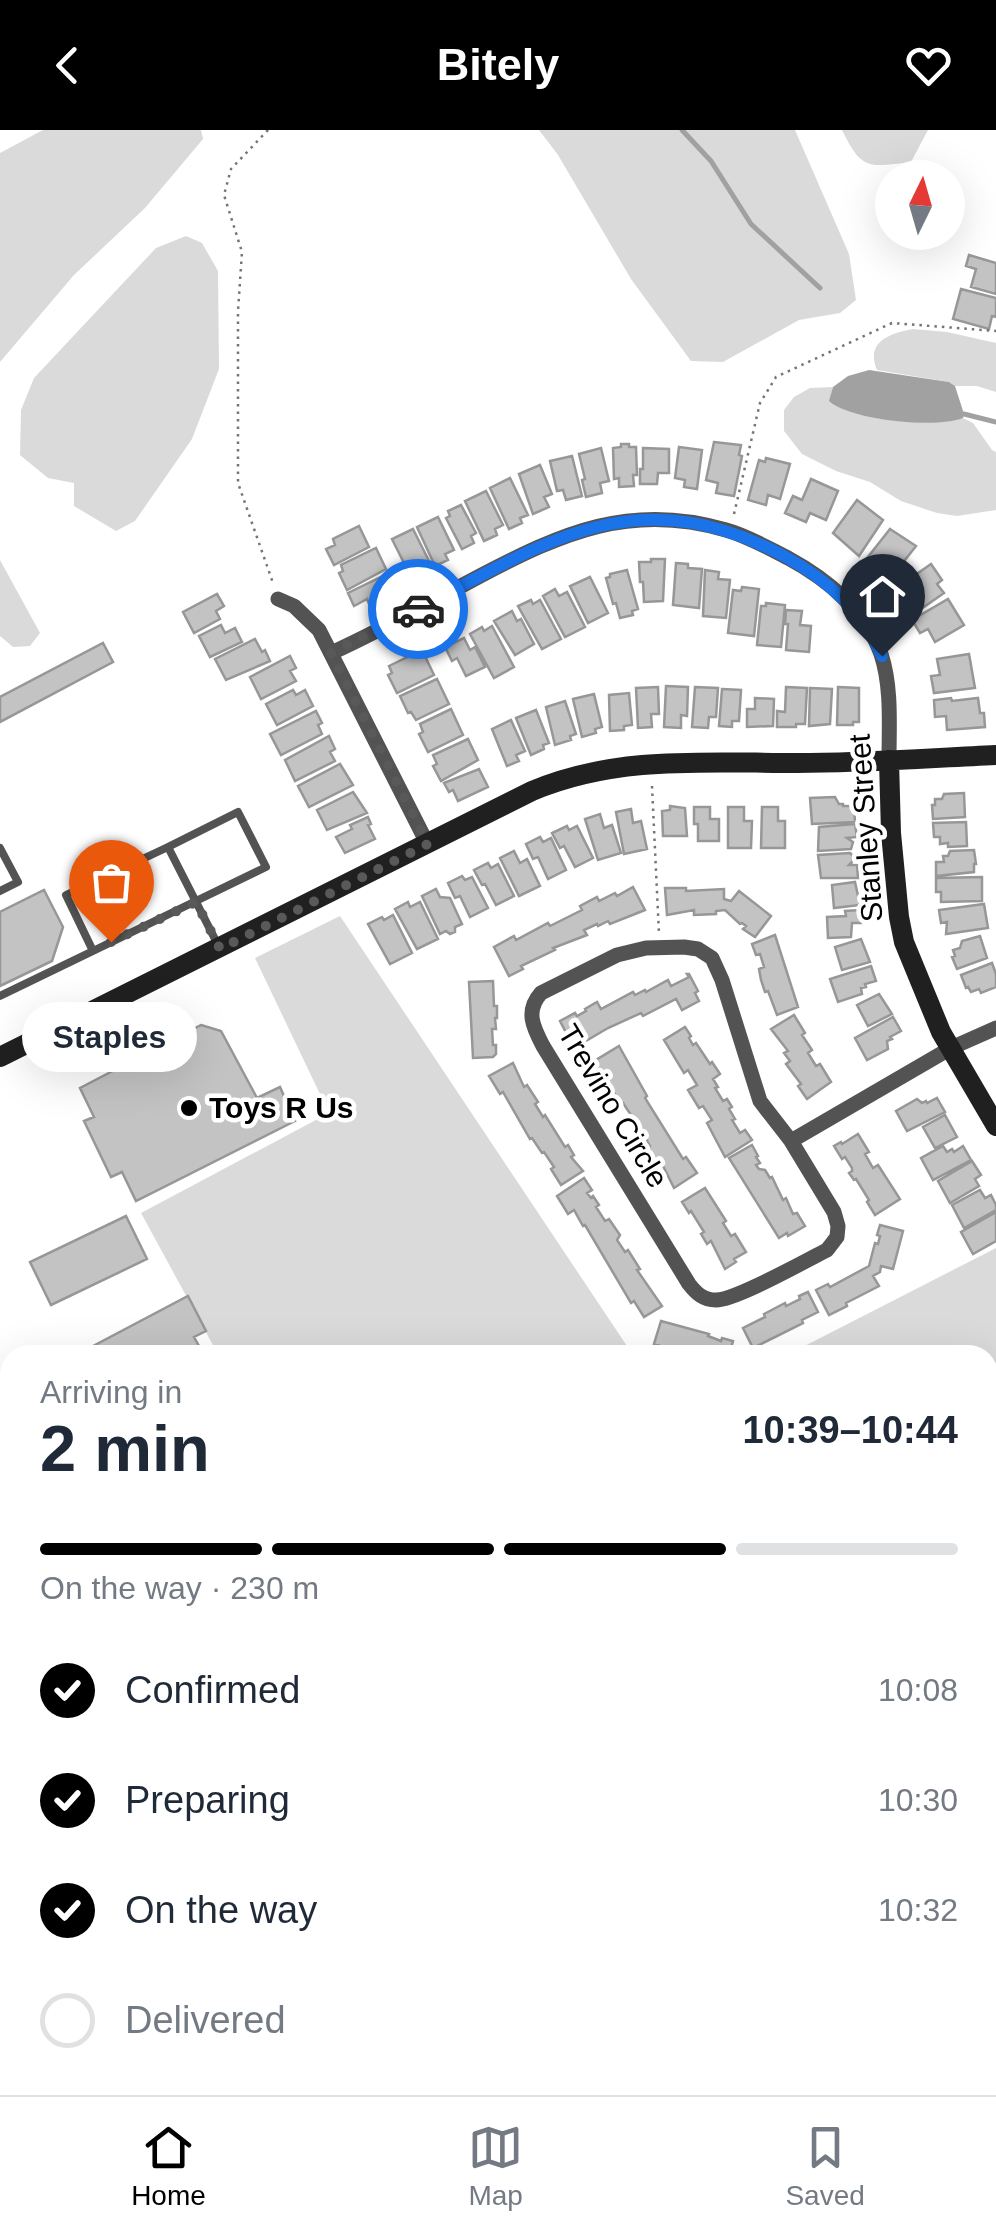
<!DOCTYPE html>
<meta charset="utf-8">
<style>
body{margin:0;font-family:Helvetica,sans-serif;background:#f6f6f7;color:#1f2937;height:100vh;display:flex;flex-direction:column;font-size:38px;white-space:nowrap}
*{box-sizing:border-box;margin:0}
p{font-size:32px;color:#747a83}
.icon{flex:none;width:55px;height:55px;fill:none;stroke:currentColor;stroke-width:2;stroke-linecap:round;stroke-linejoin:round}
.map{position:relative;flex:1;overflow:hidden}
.drawer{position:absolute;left:0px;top:1215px;width:998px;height:750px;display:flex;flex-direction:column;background:#fff;border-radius:30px 30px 0 0;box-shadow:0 10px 40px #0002}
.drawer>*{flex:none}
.needle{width:65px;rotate:5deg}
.buttons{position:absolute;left:875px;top:30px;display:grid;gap:20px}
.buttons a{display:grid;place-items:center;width:90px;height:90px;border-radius:50%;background:#fff;box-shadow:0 10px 40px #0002;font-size:50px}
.pin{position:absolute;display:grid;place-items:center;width:85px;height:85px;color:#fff;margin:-102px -42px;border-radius:50% 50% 50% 0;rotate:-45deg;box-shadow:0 0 10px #0007}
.pin .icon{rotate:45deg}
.courier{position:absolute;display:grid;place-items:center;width:100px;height:100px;margin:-50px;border:8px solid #1a73e8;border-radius:50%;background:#fff;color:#222;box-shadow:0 2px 12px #0007}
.bubble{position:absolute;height:70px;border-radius:35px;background:#fff;box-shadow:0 10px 40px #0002;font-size:32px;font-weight:700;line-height:70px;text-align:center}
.headline em{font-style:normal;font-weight:700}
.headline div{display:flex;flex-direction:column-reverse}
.headline{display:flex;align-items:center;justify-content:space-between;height:170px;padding:0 40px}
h1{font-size:65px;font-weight:700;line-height:75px}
.bar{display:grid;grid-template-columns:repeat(4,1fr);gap:15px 10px;align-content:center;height:120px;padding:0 40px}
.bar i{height:12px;border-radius:8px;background:#e0e1e3}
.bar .current{background:#000}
.bar p{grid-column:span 4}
ol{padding:0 40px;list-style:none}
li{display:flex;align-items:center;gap:30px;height:110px}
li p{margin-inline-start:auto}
li .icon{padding:10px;border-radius:50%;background:#000;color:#fff;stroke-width:4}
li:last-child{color:#747a83}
li i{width:55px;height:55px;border:5px solid #e0e1e3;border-radius:50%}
header{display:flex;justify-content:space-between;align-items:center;height:130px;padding:0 40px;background:#000;color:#fff;font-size:45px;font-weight:700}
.tab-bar{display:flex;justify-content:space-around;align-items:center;height:140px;border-top:2px solid #e0e1e3;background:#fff;font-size:28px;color:#747a83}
.tab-bar a{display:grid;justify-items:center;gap:5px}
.tab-bar .current{color:#000}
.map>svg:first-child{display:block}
</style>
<header><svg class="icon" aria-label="back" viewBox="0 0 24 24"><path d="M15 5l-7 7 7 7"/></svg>Bitely<svg class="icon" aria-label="heart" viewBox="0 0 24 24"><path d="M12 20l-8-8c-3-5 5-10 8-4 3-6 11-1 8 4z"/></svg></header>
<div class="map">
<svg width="996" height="1965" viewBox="0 0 996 1965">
<rect width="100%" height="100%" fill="#fff"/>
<path fill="#dadada" d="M43,0H201L203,9L145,78L74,145L0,232V23Z
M539,0H795L849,124L856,170L840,183L799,190L723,232L691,231L631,149L558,25Z
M842,0H928L911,32C868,37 862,41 842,0Z
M186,106L202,113L218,141L219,239L192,309L135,391L116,401L74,376V353L48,348L20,325L21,280L34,248L156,118Z
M913,199L947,202L996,213V262L977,256H955L949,252L877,240C865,212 890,203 913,199Z
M833,257L830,271C849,290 937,298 963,288L973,293L992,320L996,322V380L957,386L937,383L901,371L870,352L836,341L802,324L784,301V280L794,267L810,258Z
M0,430L40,503L30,516L13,517L0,506Z
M340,786L633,1225H258L214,1217L141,1083L329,983L255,828Z
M996,1118V1446L988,1450V1225H787Z"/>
<path fill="#a1a1a1" d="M869,240L949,252L955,256L964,284L963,288C937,299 849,290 829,271L833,257L848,246Z"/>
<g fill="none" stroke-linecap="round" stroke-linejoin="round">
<path stroke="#a1a1a1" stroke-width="5" d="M682,0L711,31L751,94L820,158
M964,284L996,292"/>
</g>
<path fill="#c3c3c3" stroke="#979797" stroke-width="2.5" d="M969,125L996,133V164L971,157L976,139L966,136Z
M961,159L996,168V187L992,186L989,199L953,189Z
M714,312L741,315L739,325L742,326L734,366L716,363L718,353L706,350Z
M621,314H629V317H636L637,345H633L634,356L619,357V348L614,349L613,318L621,317Z
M679,317L702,320L697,359L684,357L685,350L675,348Z
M601,318L609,351L600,353L602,363L586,367L582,350L585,349L579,324Z
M643,318L669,319V343H658L657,354H640V339H643Z
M572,326L582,366L566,370L563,360L557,361L550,331Z
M766,328L790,334L780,369L768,365L766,375L748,370L759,330L765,332Z
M540,335L552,364L544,367L549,377L533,384L519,344Z
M510,348L528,385L520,388L522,393L509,399L490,358Z
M811,349L838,361L826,390L810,383L806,392L785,383L793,366L802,370Z
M486,361L503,395L495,399L497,405L484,411L465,371Z
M857,370L883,390L859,426L833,403Z
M461,375L476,403L471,406L474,413L462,419L446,388L450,386L448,381Z
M438,387L454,420L445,424L448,430L435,436L417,397Z
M359,396L369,417L334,435L326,419L335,415L333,409Z
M413,399L430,433L422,437L425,443L412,449L392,409Z
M890,399L916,416L894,444L883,435L877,442L864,432Z
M376,418L386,439L347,460L339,443L343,441L341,435Z
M651,429H665L663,471L644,472L643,452H640L639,432H651Z
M676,433L688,434V438L702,439L699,478L673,475Z
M931,434L942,450L937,454L944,463L911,486L900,470L908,465L901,455Z
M627,440L638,479L632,481L633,485L620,488L616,473L613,474L606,448L610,447V444Z
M705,440L719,442L718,449L730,450L726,488L703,486Z
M387,444L396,464L370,476L367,469L354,476L348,463Z
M590,447L608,483L588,493L570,456Z
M742,457L759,459L754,506L728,503L733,460L741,461Z
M555,459L559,466L567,462L585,497L565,507L543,466Z
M217,464L224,476L216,481L220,489L194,503L183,482Z
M948,469L964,495L935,512L928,499L920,503L912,490Z
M531,470L533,474L540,470L561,509L542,519L518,476Z
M766,473L785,475L781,517L757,515L761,476H766Z
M786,480L802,481L800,495L811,496L809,522L786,520L788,494H785Z
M512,481L517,491L521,489L534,514L515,525L494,491Z
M221,495L225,503L235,498L242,512L210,527L199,506Z
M492,496L514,537L494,548L470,504L482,497L484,501Z
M464,508L470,520L475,517L485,537L466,546L457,528L452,531L445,517Z
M255,509L262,522L265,520L270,531L226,550L215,529Z
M103,513L113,532L0,592V567Z
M422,520L434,545L397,563L388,545L392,543L389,536Z
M969,524L975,558L934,563L931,546L940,545L937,529Z
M290,526L296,538L290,541L296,551L261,569L250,547Z
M437,549L449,574L416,590L411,582L408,583L400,566Z
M666,556L688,557L687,586L681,585V598L664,597Z
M658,557L659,584H651L652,597L638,598L636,558Z
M695,557L718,558L716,587H709L708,598L692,597Z
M786,557L807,558L805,594H796V597H777V581L785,582Z
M838,557L859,558V592H853V595H837Z
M810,558L832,559L830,594L809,596Z
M722,559L741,560L739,591H732V597L719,596Z
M293,560L296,565L305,560L313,576L277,595L266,574Z
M629,563L632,595L624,596V600L610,601L609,565Z
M594,564L602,597L595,599L596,603L582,607L573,569Z
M755,568L774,569L773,596L747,597V579H755Z
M951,568L952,571L978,568L980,583H984L985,597L947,600L946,586L935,587L934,570Z
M565,571L576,604L570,606L571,610L555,615L546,577Z
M451,579L463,605L428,622L419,604L423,602L420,594Z
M536,580L549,613L543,615L544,619L531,625L516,588Z
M316,581L322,593L318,595L322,604L281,625L270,604Z
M511,590L525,621L516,625L519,631L507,636L492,599Z
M329,606L335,619L330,622L335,631L295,651L285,630Z
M468,609L478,630L441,651L433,636L437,634L433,625Z
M340,634L353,655L309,677L298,656Z
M479,639L488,657L458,671L453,660L449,662L444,653Z
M353,662L367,683L327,700L317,680Z
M964,663L965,687L933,689L932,675H935V669H942L944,664Z
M835,667L839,674H843V676H854L855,692L812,694L810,668Z
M670,676L685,678L687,706H663L662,681L670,680Z
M694,677H710V689H719V711H698V694H694Z
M728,677H744V691H752L751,718H728Z
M762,677H778V691H785V718H761Z
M631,679L633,693L641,691L647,719L624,724L616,682Z
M600,684L604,698L612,695L621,723L598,730L585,689Z
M368,687L371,694L368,695L375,709L345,723L336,707L352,699L350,695Z
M966,692L967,716L948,717V713L940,714V707H934L933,693Z
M855,694L857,707L847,708L853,712L851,719L818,721L819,697Z
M567,696L569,700L577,696L593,728L575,737L564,716L560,718L552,703Z
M540,707L543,712L551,708L566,740L548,749L538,727L533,729L526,714Z
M974,720L976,734H974V742L936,746V732H944L943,726H948L950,721Z
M514,721L520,733L527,729L540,756L519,766L500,728Z
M850,723L853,726V731L849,735H857L858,748H821L818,725Z
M488,733L491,738L498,734L514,766L496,775L485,754L482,755L474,740Z
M462,746L465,750L472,747L488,778L470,787L460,766L455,768L448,753Z
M982,747V771L941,772V762H936V748Z
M855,752L860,775L834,778L832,755Z
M633,757L645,780L610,794L608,791L598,796L597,794L584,800L587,805L553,818L555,820L521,836L523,839L509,846L494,817L514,806L516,810L548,793L550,796L582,780L580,776L597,767L599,771L615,763L617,766Z
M665,758H686V761L724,759V769L731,771L739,761L771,786L755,807L743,799L746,796L742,793L740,794L725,780L716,781V784L694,785V780L667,785Z
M436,759L440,767L450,768L462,794L455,797V802L450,804L446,801L440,804L422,766Z
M44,760L63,797L52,831L0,856V782Z
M408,772L410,777L420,772L438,809L417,819L395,779Z
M984,774L988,798L946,804L947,792L941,793L939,780Z
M860,780L861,793H852L851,807L828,808L827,787L846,786L845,781Z
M393,785L412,823L390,834L368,794L382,787L384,790Z
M775,805L798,877L777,885L768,861L765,862L761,850L759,839L764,837L760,824L756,825L752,814Z
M980,806L987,828L957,839L952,827L955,826L953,820L960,818L962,811Z
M861,809L870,832L842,840L835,817Z
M992,833L996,844V857L981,863L979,859L971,862L968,857L966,858L961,845Z
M871,836L876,851L865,854L866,857L861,858L862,864L838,872L830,849Z
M687,844H689L698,861L695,863L699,871L682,880L676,869L643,886L641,883L608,898L574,918L560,891L575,883L577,886L586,881L585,879L597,872L601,879L633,862L635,865L645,860L646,862L668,850L671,856L689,847Z
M493,851L494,876H497V888H495L496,899H492L493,915H496V924L493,927L473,928L469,852Z
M879,864L892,884L868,896L857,875Z
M794,885L805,903L802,905L812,920L808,923L816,936L820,934L831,952L807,969L798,956L801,954L786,934L790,931L784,923L788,921L771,899Z
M893,887L901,901L890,907L892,909L887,911L888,919L867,930L855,908Z
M201,895L221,901L257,968L280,957L295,991L136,1071L122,1042L111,1047L84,991L94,987L80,958Z
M685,897L691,906L689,908L693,915L696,913L710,934L712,932L720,944L713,949L718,957L715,958L723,971L727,969L732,977L729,979L735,989L732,990L740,1003L745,1000L752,1010L725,1027L707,993L712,990L703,976L699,978L688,960L697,955L688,940L684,943L664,910Z
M619,916L647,966L645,968L683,1029L686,1027L697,1043L674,1058L662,1034L658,1036L647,1018L650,1016L642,1002L638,1004L627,987L631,985L623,973L620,974L603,942L599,945L591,933Z
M513,933L524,957L527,955L538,972L535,974L543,987L545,985L565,1017L568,1015L574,1025L571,1027L583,1041L561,1055L551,1039L554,1037L544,1022L542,1023L532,1008L530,1009L503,962L500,964L489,946Z
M937,968L945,982L907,1001L896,981L917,969L922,973L926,971L927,973Z
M945,985L957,1007L935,1018L923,997Z
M858,1004L869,1022L865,1024L873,1038L878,1035L900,1069L875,1085L867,1072L869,1070L856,1049L854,1050L849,1043L852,1041V1038L845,1027L842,1029L834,1016L841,1012L842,1014Z
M752,1015L758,1026L756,1027L760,1033L756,1035L759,1039L765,1040L770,1048L772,1047L783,1070L786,1068L793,1084L797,1083L805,1096L788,1106L787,1103L779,1108L729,1028Z
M943,1016L947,1022L952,1019L954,1022L963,1016L971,1030L933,1050L921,1028Z
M972,1031L981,1045L975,1049L979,1056L950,1073L938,1051Z
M584,1048L592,1060L587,1063L591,1068L593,1066L599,1075L596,1077L605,1091L609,1089L620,1105L617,1110L625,1122L628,1120L640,1139L637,1140L662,1176L644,1187L634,1171L631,1173L585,1095L583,1096L574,1080L568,1084L557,1066Z
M705,1058L726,1091L723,1093L731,1106L735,1104L746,1122L734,1129L736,1132L725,1139L711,1111L707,1114L701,1104L704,1102L691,1081L689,1083L682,1072Z
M980,1060L985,1068L991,1065L996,1075V1080L964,1098L952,1075Z
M996,1082V1111L973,1124L961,1102Z
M126,1086L147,1129L51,1175L30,1132Z
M880,1095L903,1101L893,1139L881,1136L880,1142L873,1146L879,1156L846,1173L847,1176L829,1185L816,1160L828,1154L830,1157L869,1136L875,1113L878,1114L880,1106L877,1105Z
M808,1162L818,1182L802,1190L803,1193L753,1218L743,1198L765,1187L764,1184L785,1173L786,1176L800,1169L799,1166Z
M188,1166L206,1201L194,1207L204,1225H76Z
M661,1191L709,1204L708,1206L721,1211L722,1208L733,1211L729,1225H688L654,1214Z
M7,1901L10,1908V1955H34L39,1965H0V1904Z
M988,1945L996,1965H481L476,1955H988Z"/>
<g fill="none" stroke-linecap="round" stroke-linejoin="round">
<g stroke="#dbdbdb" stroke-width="30">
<path id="primary" d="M0,1472L10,1491
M242,1955L247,1965"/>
</g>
<path stroke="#757575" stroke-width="2.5" stroke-dasharray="2.5 5" stroke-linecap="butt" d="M268,0L231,39L224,65L242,122L238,181V353L273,453
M734,384L760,273L776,247L892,193L996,201
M652,656L659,804"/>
<path stroke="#535353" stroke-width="8" d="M168,717L66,765L93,821L266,737L238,682L168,717L218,815
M0,718L18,752L0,761
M0,866L93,821
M0,1430L10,1425
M988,1474L996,1469
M0,1601L10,1594
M988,1613L996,1629
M0,1772L10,1768
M0,1890L10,1885
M988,1890L996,1907
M450,1955L455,1965"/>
<path stroke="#535353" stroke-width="15" d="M278,469L294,476L319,500L428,715
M331,523C382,500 431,472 480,446C562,403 631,372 726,400C748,406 768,418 788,428C827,449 866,481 881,524C892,557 889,596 889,630
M684,817L698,819L712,828L722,850L760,971L791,1011L834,1082L838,1096L837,1107L827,1120C805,1131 736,1170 716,1170C703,1170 696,1163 689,1154L543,916C533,897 525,881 541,863L617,825L646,818Z
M791,1011L951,918L996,898"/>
<path stroke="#202020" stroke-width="20" d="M889,630L891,703L899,787L904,812L941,902L996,996
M0,927L532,661C617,625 707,633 797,633C863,633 930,628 996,625"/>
<use href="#primary" stroke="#000" stroke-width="25"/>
</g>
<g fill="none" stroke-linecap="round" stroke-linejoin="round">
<path stroke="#595959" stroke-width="10" stroke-dasharray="0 18" d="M111,812L196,772L220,819L428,714L331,523L418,479"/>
<path stroke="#1a73e8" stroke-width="12" d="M418,479C548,411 636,348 782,425C827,449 861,480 882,526"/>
</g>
<circle fill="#000" stroke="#fff" stroke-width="4" cx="189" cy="978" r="10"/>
<g text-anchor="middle" stroke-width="9" stroke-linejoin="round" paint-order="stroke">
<g font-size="30" fill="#000" stroke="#fff">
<text transform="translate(866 698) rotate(-94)" y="10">Stanley Street</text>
<text transform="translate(613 976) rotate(59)" y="10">Trevino Circle</text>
</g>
<g font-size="30" font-weight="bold" fill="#000" stroke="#fff" text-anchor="start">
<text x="209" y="988">Toys R Us</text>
</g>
</g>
</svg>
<div class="buttons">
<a><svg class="needle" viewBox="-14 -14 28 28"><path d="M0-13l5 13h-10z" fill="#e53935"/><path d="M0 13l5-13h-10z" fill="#747a83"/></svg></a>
</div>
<div class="pin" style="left:111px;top:812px;background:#ea580c"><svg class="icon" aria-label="bag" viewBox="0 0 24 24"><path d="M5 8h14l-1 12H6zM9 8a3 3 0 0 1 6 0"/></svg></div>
<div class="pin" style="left:882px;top:526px;background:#1f2937"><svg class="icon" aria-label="home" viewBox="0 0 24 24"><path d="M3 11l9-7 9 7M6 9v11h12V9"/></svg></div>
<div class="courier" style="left:418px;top:479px"><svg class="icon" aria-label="car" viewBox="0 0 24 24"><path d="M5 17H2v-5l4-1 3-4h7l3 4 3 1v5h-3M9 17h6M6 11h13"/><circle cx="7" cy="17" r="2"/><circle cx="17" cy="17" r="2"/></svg></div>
<div class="bubble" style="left:22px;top:872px;width:175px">Staples</div>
<section class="drawer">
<div class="headline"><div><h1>2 min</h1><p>Arriving in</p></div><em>10:39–10:44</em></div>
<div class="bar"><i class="current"></i><i class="current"></i><i class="current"></i><i></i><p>On the way · 230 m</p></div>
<ol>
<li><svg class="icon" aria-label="check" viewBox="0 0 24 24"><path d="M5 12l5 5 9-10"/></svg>Confirmed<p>10:08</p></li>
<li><svg class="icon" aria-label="check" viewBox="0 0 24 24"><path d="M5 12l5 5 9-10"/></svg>Preparing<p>10:30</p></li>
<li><svg class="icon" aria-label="check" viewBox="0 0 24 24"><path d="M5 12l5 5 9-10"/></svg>On the way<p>10:32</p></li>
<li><i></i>Delivered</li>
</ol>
</section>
</div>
<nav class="tab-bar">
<a class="current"><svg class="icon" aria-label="home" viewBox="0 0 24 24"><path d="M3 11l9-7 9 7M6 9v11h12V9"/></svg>Home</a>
<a><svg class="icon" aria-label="map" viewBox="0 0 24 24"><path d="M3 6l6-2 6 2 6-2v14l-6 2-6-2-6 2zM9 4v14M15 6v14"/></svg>Map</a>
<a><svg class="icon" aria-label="saved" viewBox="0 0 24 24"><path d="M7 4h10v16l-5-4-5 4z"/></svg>Saved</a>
</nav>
